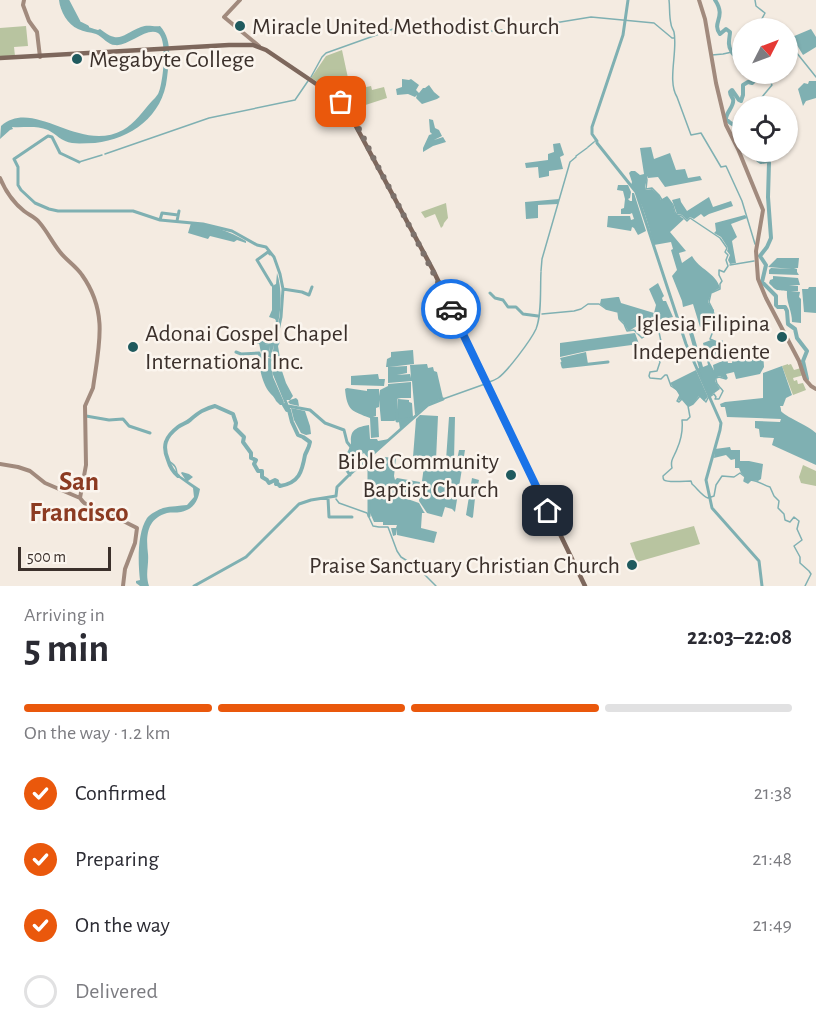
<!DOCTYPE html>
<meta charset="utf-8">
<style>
body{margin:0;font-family:"Alegreya Sans",sans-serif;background:#f7f7f7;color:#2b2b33;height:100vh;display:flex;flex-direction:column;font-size:22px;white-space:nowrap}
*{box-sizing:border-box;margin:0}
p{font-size:20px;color:#7c7c81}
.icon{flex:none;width:33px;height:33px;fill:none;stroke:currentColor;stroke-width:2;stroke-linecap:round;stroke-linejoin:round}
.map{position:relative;height:586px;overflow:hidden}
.sheet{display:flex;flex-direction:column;background:#fff;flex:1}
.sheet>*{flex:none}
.needle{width:39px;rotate:48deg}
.controls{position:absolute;left:732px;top:18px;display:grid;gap:12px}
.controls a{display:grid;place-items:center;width:66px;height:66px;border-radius:50%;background:#fff;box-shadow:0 2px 4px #0004;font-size:30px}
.scale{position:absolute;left:18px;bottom:15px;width:93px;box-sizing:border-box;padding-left:6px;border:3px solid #3b302b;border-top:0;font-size:16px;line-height:21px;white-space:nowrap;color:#3b302b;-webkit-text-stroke:4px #fbf5ee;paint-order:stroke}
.pin{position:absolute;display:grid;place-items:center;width:51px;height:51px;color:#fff;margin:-26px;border-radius:12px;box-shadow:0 3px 9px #0006}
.courier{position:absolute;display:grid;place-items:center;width:60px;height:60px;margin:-30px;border:4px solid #1a73e8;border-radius:50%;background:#fff;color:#222;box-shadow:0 2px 8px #0007}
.overview em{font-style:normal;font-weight:700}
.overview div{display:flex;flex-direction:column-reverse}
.overview{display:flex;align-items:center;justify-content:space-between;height:102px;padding:0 24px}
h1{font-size:39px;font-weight:700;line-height:45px}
.bar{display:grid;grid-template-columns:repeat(4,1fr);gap:9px 6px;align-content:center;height:72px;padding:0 24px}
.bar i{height:8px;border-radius:4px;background:#e1e1e2}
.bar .current{background:#ea580c}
.bar p{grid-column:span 4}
ol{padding:0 24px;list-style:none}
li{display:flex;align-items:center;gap:18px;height:66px}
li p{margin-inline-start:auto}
li .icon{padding:6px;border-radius:50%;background:#ea580c;color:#fff;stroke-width:4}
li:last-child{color:#7c7c81}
li i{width:33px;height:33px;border:3px solid #e1e1e2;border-radius:50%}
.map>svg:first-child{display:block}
</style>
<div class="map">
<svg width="816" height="586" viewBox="0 0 816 586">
<rect width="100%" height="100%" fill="#f4ebe1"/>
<path fill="#b8c4a0" d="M26,26L28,46L14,47L15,56L0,57V28Z
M342,50L348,78L341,82L344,86L341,87L335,92L311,78L326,56Z
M357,86L362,88L371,86L372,90L384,87L387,98L350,110L336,93L342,87Z
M446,203L448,218L444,223L443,226L441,228L435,214L425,218L421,212Z
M788,364V365L791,364L794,370L801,368L804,375L793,378L794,381L797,380L798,384L803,383L806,390L793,395L782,366Z
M803,465L816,471V486L801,483L799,477Z
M694,526L700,544L637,562L630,543Z"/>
<path fill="#7fb0b2" d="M59,0H66C79,19 73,23 98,30L100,29C120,45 122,34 141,27C148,24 153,27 160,26C173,40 169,61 167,78C163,116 131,139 95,143C87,143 79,144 72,143C62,142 56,134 48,130C35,125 24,128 12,127L13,129L10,130L0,139L1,126C34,97 79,154 123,130C135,123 143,111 152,101C154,99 156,97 158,94C163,85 168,39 158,33C146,27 128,47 115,45C108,45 103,37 96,34C90,32 84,32 78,29C68,25 60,11 59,0Z
M811,29L816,37V47L803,55L792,37Z
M402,79L409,80L411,79L419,85L416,90L419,93L423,88H425L429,85L434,92L440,97L437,99L422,104L416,98L417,95L415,97L408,94L397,95L396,89L402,87Z
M809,81H816V98L806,101L803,106L798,89L804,83L808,84Z
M429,119L433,120L435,128L439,130L442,136L434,140L443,137L446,142L433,146L423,152V148L429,135L432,134L430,132Z
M560,143L564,155L560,157L563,169L549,171V176L539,178L538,167L526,168L525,163L548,160V154L554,152L553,144Z
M651,147L654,159L670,153L676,170L685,169L688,178L700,176L702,180L665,187L658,177L648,178L646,174L647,179L645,187L646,190L652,189L659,195L661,200L667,197L672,203L675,213L684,219L670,232L686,251L679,253L682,263L692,256C699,269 716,273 720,288C706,296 714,289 708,302L714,310V322L700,327L693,304L683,307L682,301L672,276L677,270L671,250L673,249L671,242L654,245C648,225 643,202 631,185L632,182L629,173L631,171H635L640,175L644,174L640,148Z
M618,185H628L631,192L630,198L628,199L630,201H632V193H634L646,231L638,235L634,228L632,227L631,231L607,227L608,216H630L631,220L634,219L632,213L630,214H621V209L624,208L625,199L623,191L617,190Z
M709,197L713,207L731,201L733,206L709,214L704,217L701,214L694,219L690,217L687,220L682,215L677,214L672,200L680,198L681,202L687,211Z
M559,199L558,204L538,205V218L526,219L525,202Z
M745,215L747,218L731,224L737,237L732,241L736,263L730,264L728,260L730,255L727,251L728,248L721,237L714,233L716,231L715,223Z
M191,223C211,225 229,231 246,241V243L237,240L234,242L210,236L208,239L188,233Z
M777,258H799L798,268H794L797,269V272L799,275L769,274V270L771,268L792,269L768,267Z
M277,273C283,292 281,316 275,335L279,337L280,342L278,346L280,358L278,359L286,383L293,396L290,400L296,398L298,400L299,406L290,404L288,402L290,400H286L274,376L272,361L274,359L272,358L274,344L271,358L268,357L270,346L267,358H262L259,343L270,345L271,344L268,342L276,321L275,319L269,317L272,310V286L276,284Z
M773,276L798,278L800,285H789L798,286V291H791L800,292L799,297L801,299V323L792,322C792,310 786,303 787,291C776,290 776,291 769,283L770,280L773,279Z
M658,283L664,296L662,298L663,301H666L673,317L654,321L652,316L651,319C642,320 636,328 628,331L623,322L619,319L618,312L606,309L600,304L601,299L617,297H619L621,303L654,313L656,305L649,289Z
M809,287H816V313L804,312L802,289H808Z
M693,332L703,367L708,365L703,343L711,340L718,342L722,341L723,345L718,349L714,358L711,359L708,357L707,359L714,372L713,365L727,359L728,363H732L733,357L763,351L764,367L760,374L736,379L734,372L726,374L727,378L726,379L719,376L716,378L715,381L720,389L709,397L697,369L699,368L689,333Z
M635,333L639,344L587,351L560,357V343Z
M413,350L414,364L389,367L407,366V373L397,375L410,374L411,378L410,365L427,364L428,368L433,367L434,371L437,372L443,398L430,403L415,415L412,381L388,383V367H386L387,359L391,357V352Z
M586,352L588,364L564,367L560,358Z
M271,359L273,377L284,402L283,405H280L276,401C274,396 270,394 267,389C262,380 259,369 260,360Z
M782,366L792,395L786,398L783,406H780C781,408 781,410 781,411C784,416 809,426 816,433V465L772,445L774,438L760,437L759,429L755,428V421L780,422L781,419L727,417L725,407H721L720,404L725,402L763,398V373Z
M696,370L708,397L704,401L699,396L693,404L688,406L682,399L678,401L680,395C677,390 673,388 670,383Z
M378,374L379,379H385L384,386L351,385V376Z
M411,382V398H401L396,399V420L394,421H381L379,400V407L376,408V416L373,417H378L379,437L371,438L370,418C352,411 347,411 345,389L347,388L367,391V389H379V396L380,390L388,386V384Z
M398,399L409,400V402L412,403L413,417L400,429L399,422L405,419L398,421Z
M291,408L305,411L310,426L311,434L306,435L301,433L294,420Z
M420,415L438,416L436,460H446L449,417H455L454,460H457L459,450H465L455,512L452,509L445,507L442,517L427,513L419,501L421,483H426L422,481L425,459L413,457L416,419Z
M369,425L370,439H377L378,441L389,439L368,458L364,453L361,455V453V456L350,459C354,439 343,429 369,425Z
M730,447L731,450H740V461H749L763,464L761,479L758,481L751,480L748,483L744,481L745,477L741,473L739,468H735V459L731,460L726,455L714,458L715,449Z
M384,457L396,458L394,476L395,480L397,478L420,482L416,499L399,494V496L419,503L424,512L425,513H422L421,528L437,532L434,543L397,535L396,529V535L393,536L391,528H396L397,525H383V522H374L370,513L369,460L372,458L373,461L376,460V464L383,465Z
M182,472L189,474L193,477L188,481L200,489C198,501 194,509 181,512C176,513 171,512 167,513C146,519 146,537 148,554C149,566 145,574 149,586H140L136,583V581L140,580C138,563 137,533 147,518C150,514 158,510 163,508C171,506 180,506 187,505L194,497L193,488L175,475L176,473L185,479L181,473Z
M472,478L479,480L475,498L473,517L472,518L466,515Z"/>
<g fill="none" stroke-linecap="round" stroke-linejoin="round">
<path stroke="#7fb0b2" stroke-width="1.5" d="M669,0C670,8 669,16 671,24C671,27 673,29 674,32C678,51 667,81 677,97L691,135L701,133L721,167L726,166L742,201L755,244
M755,0L756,6L765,13L757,28
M788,52H796L816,77
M734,54L742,51
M712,55L723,54L732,52
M311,77L322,57L326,53L396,28L466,34L536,26L591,17L654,23L672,38H674
M764,106L762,97L772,85L769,79L771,74
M595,141H596
M588,147L594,142
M762,152L764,161
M105,154L209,118L295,100L308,81
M576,156L587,148
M79,162L102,155
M646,174L647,180L646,189L652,188L659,195L662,200L667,197L673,205L675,212L677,215L682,216L687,221L690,218L720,238L727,248L725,252L728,255L726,260L728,266L724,272L719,270V275L722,281L720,284V289L711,293L709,302C717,316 716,324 710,339L717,342L722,341L723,346C717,349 718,356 713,360L708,358L707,359L714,372C719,373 725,371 727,378L726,379L719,377L716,378C715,385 720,386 723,391L719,399H715L716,397L714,394L708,398L706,402L700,396L693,404L689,406
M730,265L754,261
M541,271L542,259L570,162L576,157
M542,314L574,311L581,309L588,304H599L606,309L618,312L619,319L624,324L627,331L634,330L642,338L645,336C648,326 650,326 659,332L662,346L661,351L657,355L660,362L657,371L650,372L649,376L650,378L661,379L665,375H667L671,386L677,390L680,395L677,401L679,402L682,399L688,406L690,417L687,420H682C683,430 681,440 677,449C674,457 670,460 672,468L663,476C663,478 663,479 664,480C667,483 686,481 691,481L692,484C697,488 702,496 708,498L714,496L716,485L722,476L734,477L740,473L745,477L744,481L748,483L751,480C759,481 763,485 770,487L774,496L779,501L778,508L784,514L785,520L790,522L794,517L799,521L797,529L802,540L794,546L800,557V563L809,571L811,574L805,586
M489,382C492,381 495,380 498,378C507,372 531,340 536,329C542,314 540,289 541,272
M443,399L485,384
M168,461C175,464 177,468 177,476
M336,499L339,503L367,513L373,526L379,527H388L397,551L401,557L417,567L436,586"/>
<path stroke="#7fb0b2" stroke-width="3" d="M597,141L592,134V127L623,35L628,0
M597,143L636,192L686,344L721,423L720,430L706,480L712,508L759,561L762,586
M79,162L60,153L52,137L48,136L14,159L18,167V185L21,190L35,203L49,209L58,211H133L160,220L203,224L232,231L257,245L266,247L274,257L280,274L283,289L281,317L276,340
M160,220L162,213L178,215
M177,221L179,211
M270,254L268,252L257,260L272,285
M283,289L302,292L309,295L312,287
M490,293L495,298L503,300L508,307H516L523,314L538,316
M258,342L273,344
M236,352L241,354L259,353L261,359L273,360
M562,363L563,367L608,362
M274,373L289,410
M396,399L397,421L413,418
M288,406L310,410L325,423L344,430L347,442L351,447C350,454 343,458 343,465L350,475
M86,416L109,420L123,419L129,426L150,433
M369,463V516
M328,498L329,517H352
M194,586L246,557L299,504L311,500L336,496L337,487L347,477L428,405L443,399"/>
<path stroke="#7fb0b2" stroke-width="4" d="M67,0L79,23L87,27
M715,0C727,18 711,22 720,34L726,29L730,32C730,35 729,38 729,42C728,51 736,57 742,63
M742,131C738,126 731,125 726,119C726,112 735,106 733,99C732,97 730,95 730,92L732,90L739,100L741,101L743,95V85L748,82L752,83L756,79L755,75L756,74
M757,152L758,160L761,162L768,161L769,163L768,197L771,238L767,247L760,256L766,265L762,282L776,296V305L778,307H785L787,311L788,324L795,329L797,338L807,351L803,361L807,379
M178,476C173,472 170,467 168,460C162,446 165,437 178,427C182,424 187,423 190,420C199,412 204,409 215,406L233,414L236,423L235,428L244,437L243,442L251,453V458L256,460L254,464L258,471H262V477L267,480L269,483L275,480L277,481L276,484H278L280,486C299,483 302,472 305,455C307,450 309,448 310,442L303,437L298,435L292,422L289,410H287L284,405"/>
<path stroke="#a18a7d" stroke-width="4" d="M24,0L23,5L29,21L37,32L40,57
M240,0L224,17L259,46
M699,0L705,19L716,83L726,125L738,149L763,210L756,251L758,279L766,298L799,361L805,379L811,386L816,389
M0,178C5,190 14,203 24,211C29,215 35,217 39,222C47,231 52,242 60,252C66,260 76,266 82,275C107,310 100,342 94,381L93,388L85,406L86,465L80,498
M0,464L18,467L30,471L45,483L80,498C87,509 99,510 110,515C120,519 129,524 137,528L135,543L125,569L123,586"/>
<path stroke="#7d675c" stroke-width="4.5" d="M0,58L229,45H253L266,50L337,98L345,106L351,117L433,270L585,586"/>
</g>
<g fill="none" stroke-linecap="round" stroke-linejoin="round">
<path stroke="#7c716b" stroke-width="6" stroke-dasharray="0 10.8" d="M341,102C356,119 365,142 375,161C401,210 427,259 451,309"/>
<path stroke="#1a73e8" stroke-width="8" d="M451,309L548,511"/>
</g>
<g fill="#1f5a5e" stroke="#fbf5ee" stroke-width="2">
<circle cx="240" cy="26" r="6"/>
<circle cx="77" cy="59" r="6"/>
<circle cx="782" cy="337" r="6"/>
<circle cx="133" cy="347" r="6"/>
<circle cx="511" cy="475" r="6"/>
<circle cx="632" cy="565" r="6"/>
</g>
<g text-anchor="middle" stroke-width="5" stroke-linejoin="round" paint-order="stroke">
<g font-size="24" fill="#3b302b" stroke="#fbf5ee" text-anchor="start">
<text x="252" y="34">Miracle United Methodist Church</text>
<text x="89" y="67">Megabyte College</text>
<text x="770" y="331" text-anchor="end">Iglesia Filipina<tspan x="770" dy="28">Independiente</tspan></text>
<text x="145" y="341">Adonai Gospel Chapel<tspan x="145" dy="28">International Inc.</tspan></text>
<text x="499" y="469" text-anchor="end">Bible Community<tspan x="499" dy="28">Baptist Church</tspan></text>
<text x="620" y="573" text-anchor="end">Praise Sanctuary Christian Church</text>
</g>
<g font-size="27" font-weight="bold" fill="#8c3b22" stroke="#fbf5ee">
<text x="79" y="490">San<tspan x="79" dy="31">Francisco</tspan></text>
</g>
</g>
</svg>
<div class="controls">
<a><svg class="needle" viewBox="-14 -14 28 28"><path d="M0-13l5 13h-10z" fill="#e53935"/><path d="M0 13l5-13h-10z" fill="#7c7c81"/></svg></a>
<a><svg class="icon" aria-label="locate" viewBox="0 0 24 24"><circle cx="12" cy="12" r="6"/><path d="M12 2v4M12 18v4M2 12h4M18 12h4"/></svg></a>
</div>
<div class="scale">500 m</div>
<div class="pin" style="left:341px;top:102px;background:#ea580c"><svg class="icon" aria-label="bag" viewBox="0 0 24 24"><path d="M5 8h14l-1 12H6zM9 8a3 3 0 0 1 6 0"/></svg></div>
<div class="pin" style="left:548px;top:511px;background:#1f2937"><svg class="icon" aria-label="home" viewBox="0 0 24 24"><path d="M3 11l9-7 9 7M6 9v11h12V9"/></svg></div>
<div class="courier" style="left:451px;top:309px"><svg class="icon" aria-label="car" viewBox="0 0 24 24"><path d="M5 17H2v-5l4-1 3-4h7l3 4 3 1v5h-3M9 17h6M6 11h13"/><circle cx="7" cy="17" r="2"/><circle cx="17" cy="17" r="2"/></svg></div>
</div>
<section class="sheet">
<div class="overview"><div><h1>5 min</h1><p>Arriving in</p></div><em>22:03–22:08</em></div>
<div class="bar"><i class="current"></i><i class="current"></i><i class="current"></i><i></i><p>On the way · 1.2 km</p></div>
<ol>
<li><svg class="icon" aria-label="check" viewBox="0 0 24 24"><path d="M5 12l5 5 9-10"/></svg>Confirmed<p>21:38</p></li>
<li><svg class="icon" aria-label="check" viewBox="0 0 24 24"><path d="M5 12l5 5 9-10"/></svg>Preparing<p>21:48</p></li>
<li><svg class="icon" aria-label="check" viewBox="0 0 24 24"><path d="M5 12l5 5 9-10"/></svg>On the way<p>21:49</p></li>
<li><i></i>Delivered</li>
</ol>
</section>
